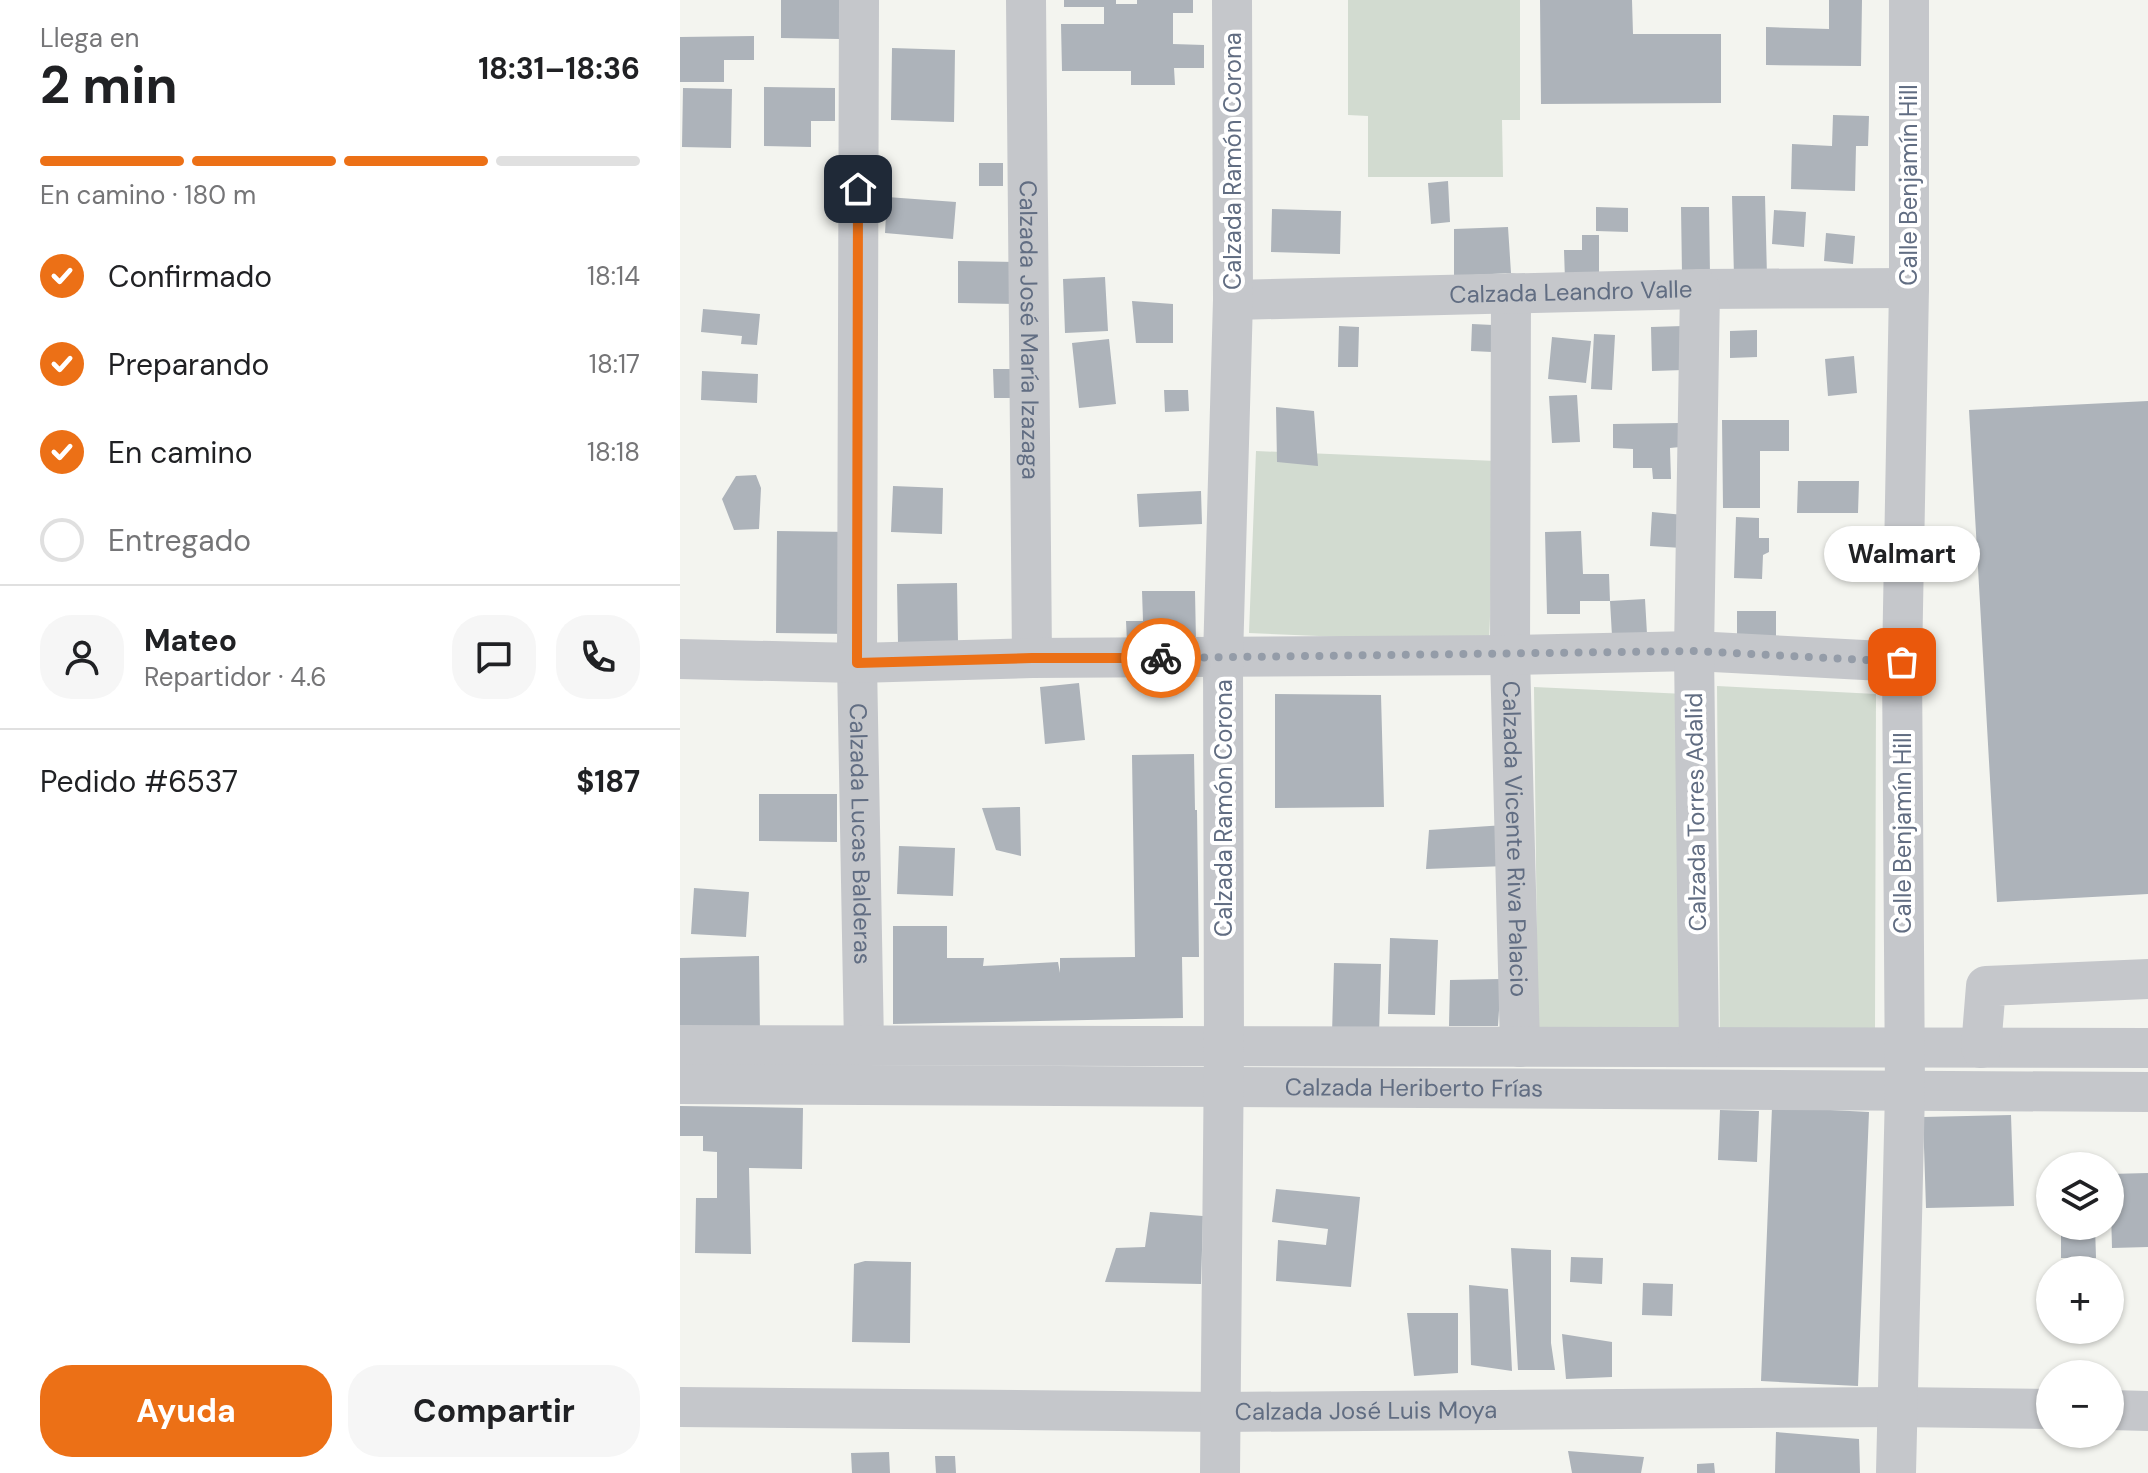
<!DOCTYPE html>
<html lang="es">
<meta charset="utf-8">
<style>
body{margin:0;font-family:"DM Sans",sans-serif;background:#f6f6f6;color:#202124;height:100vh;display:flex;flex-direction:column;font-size:30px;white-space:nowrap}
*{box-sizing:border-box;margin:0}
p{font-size:26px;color:#757577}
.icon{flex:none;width:44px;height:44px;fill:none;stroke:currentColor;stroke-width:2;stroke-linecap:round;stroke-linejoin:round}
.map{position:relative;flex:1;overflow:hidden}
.sheet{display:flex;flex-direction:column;background:#fff;width:680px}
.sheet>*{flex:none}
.buttons{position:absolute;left:1356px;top:1152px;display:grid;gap:16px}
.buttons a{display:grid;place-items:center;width:88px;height:88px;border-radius:50%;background:#fff;box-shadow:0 2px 6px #0004;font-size:40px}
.pin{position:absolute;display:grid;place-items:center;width:68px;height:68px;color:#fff;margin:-34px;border-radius:16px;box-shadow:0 4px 12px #0006}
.courier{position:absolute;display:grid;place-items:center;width:80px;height:80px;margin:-40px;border:6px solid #ec7016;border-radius:50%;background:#fff;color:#222;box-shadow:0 2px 10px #0007}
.bubble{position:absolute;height:56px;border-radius:28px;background:#fff;box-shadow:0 2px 6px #0004;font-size:26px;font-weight:700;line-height:56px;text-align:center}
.summary em{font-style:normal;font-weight:700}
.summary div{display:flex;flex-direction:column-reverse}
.summary{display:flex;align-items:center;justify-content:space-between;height:136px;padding:0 40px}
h1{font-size:52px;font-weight:700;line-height:60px}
.bar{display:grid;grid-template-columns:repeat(4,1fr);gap:12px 8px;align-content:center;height:96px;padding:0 40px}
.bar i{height:10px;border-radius:6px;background:#e0e0e0}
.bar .selected{background:#ec7016}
.bar p{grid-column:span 4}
.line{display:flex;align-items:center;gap:20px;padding:0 40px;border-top:2px solid #e0e0e0}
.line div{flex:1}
.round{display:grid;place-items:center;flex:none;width:84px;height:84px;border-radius:32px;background:#f6f6f6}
ol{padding:0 40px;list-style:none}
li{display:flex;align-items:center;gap:24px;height:88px}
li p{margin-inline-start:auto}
li .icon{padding:8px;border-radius:50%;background:#ec7016;color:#fff;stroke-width:4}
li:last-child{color:#757577}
li i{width:44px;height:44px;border:4px solid #e0e0e0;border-radius:50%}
.button{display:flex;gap:16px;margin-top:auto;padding:16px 40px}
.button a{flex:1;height:92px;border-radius:32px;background:#ec7016;color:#fff;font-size:32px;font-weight:700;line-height:92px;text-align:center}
.button a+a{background:#f6f6f6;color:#202124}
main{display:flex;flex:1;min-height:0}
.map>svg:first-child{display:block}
</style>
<main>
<section class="sheet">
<div class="summary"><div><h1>2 min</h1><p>Llega en</p></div><em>18:31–18:36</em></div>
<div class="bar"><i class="selected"></i><i class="selected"></i><i class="selected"></i><i></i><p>En camino · 180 m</p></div>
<ol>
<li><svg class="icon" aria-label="check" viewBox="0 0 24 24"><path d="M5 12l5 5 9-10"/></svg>Confirmado<p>18:14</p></li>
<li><svg class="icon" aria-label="check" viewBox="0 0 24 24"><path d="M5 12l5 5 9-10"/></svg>Preparando<p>18:17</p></li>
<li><svg class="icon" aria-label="check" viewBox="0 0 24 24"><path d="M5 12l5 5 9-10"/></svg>En camino<p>18:18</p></li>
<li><i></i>Entregado</li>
</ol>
<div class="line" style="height:144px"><a class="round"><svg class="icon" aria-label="person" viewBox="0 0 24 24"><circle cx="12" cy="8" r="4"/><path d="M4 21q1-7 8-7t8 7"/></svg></a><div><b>Mateo</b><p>Repartidor · 4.6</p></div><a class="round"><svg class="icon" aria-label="chat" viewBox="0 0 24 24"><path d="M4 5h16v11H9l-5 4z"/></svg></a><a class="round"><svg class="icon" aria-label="phone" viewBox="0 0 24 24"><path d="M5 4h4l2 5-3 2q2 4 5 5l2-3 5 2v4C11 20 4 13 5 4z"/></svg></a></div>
<div class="line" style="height:104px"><div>Pedido #6537</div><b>$187</b></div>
<div class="button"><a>Ayuda</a><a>Compartir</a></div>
</section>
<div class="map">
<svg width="1468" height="1473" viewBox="0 0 1468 1473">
<rect width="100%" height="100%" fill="#f3f4ef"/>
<path fill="#d2dbd0" d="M668,0H840V120H822L823,177H688V116L668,115Z
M576,451L816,461L809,643L569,633Z
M1037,686L1196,694L1195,1033L1040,1037Z
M854,687L1027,695L1013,1039L858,1040Z"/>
<path fill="#adb3ba" d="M101,0H174L160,39L101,38Z
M384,0H436V4H457V0H513V13H493V44L524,45V68H494L495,85H451V71H382L381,24H424V7H384Z
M860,0H952L953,34H1041V103L861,104Z
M1149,0H1182L1181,66L1086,65V27L1149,29Z
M74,36V60H44V82H0V37Z
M212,48L275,50L274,122L211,120Z
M84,87L155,88V121H131V147L84,146Z
M3,88L52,89L51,148L2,147Z
M1153,115L1189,116L1188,146H1176L1175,191L1111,189L1112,144L1152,146Z
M299,163H323V186H299Z
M768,181L770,222L751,224L748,183Z
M1052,196H1085L1087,277H1054Z
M207,197L276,202L273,239L205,233Z
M916,207L948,208V232L916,231Z
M1001,207H1029L1030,275H1002Z
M592,209L661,211L660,254L591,252Z
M1094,210L1126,212L1124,247L1092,244Z
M828,227L831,273L774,276V229Z
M1146,233L1175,236L1173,264L1144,261Z
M902,235H919V279L885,280L884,250H902Z
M278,261L337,262V304L278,303Z
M425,277L428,331L385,333L383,279Z
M452,301L493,304V343H456Z
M23,309L80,314L77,345L61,344L62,336L21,332Z
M792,324L813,325L812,352L791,351Z
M659,326L679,327L678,367H658Z
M1003,326L1004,370L972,371L971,327Z
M1077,330V357L1050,358V331Z
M914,334L935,335L932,390L911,389Z
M872,337L911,341L906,383L868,379Z
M429,339L436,404L399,408L392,343Z
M1174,356L1177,393L1148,396L1145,359Z
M313,369H333L334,398H314Z
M22,371L78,374L77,403L21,400Z
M484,390H508L509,411L485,412Z
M897,395L900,442L872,443L869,396Z
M1468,401V894L1317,902L1289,410Z
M596,407L634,411L638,466L597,462Z
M1042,420H1109V451H1080V508H1043Z
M999,423L1000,447L990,448L991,479H973L972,468H953V449L933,448V424Z
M76,475L81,488L79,529L54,530L42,499L56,476Z
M1118,481H1179L1178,513H1117Z
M213,486L263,488L262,534L211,532Z
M521,491L522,524L459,527L457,494Z
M972,512L1004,515L1002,548L970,546Z
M1056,517L1079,518V538H1089V552L1083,555L1082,579L1054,578Z
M97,531L171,532L170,634L96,633Z
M901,531L903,574H929L930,601L965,599L967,634L932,636L930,601H900V614H867L865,532Z
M277,583L278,642L218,643L217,584Z
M462,591H515L516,642H447L446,621H463Z
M1057,611H1096V638L1057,637Z
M399,683L405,740L365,744L360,687Z
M595,694L701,695L704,807L595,808Z
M514,754L515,810H517L519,957H502L503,1018L213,1024V926H267V958H304L303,966L378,962L380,973V958L455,957L452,755Z
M79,794H157V842L79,841Z
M340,807L341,856L316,850L302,808Z
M825,825L826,866L746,869L749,830Z
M219,846L275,848L273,896L217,894Z
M14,888L69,892L66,937L11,934Z
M710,938L758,940L755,1015L708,1014Z
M79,956L80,1034L0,1036V958Z
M654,963L701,964L699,1036L652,1034Z
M821,979L818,1026H769L770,980Z
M0,1106L123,1108L122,1169L69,1168L71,1254L15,1253L16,1198H37V1152L23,1151V1136H0Z
M1092,1107L1189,1112L1178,1386L1081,1381Z
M1040,1110L1079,1111L1077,1162L1038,1160Z
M1331,1115L1334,1206L1246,1208L1243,1117Z
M1468,1173V1247L1432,1248L1430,1174Z
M596,1189L680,1197L671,1287L596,1281L598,1240L646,1245L648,1229L592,1222Z
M470,1212L523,1216L521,1284L425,1282L436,1248L465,1247Z
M1381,1226H1415L1416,1258H1381Z
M831,1248L871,1250V1343L875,1370H838Z
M891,1257L923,1258L922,1284L890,1282Z
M185,1261L231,1262L230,1343L172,1342L174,1264Z
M963,1283L993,1284L992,1316L962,1315Z
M789,1285L828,1289L832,1371L791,1365Z
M727,1313H778V1373L734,1376Z
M882,1334L932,1342V1377L886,1379Z
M1096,1432L1179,1439L1180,1473H1095Z
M888,1451L964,1457L961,1473H892Z
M209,1452L210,1473H172L171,1453Z
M255,1456H275L276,1473H256Z
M1034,1463L1035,1473H1017V1464Z"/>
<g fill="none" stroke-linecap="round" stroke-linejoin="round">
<g stroke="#c5c7cb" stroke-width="40">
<path id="s1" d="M179,0L177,663L184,1045"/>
<path id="s2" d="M346,0L352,658"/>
<path id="s3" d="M831,293L830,655L840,1047"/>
<path id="s4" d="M553,300L1020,289L1229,288"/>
<path d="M0,659L177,663L352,658L830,655L1014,651L1222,662"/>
<path d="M0,1045L1468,1048"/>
<path d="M1019,1047L1014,651L1020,289"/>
<path d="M1301,1048L1306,986L1468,979"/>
<path id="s5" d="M0,1084L1468,1092"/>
<path id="s6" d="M0,1407L541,1412L1216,1407L1370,1409"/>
<path d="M1430,1410L1468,1411"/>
<path d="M540,1473L544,1046L543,658L553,300L552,0"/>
<path d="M1216,1473L1225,1091L1222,662L1229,288V0"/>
</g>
</g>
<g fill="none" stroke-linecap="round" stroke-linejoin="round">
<path stroke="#949ca8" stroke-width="8" stroke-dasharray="0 14.4" d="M481,658L1014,651L1222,662"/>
<path stroke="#ec7016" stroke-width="10" d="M178,189L177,663L352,658H481"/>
</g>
<g text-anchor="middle" stroke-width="8" stroke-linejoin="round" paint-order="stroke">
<g font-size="24" fill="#616d82" stroke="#fff">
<text transform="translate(553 161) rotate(-90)" y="8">Calzada Ramón Corona</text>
<text transform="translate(1229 185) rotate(-90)" y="8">Calle Benjamín Hill</text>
<text dy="8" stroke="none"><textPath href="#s4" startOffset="338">Calzada Leandro Valle</textPath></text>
<text dy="8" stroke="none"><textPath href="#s2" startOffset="330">Calzada José María Izazaga</textPath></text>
<text transform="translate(544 808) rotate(-90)" y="8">Calzada Ramón Corona</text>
<text transform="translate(1016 812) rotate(-91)" y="8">Calzada Torres Adalid</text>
<text transform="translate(1223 833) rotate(-90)" y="8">Calle Benjamín Hill</text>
<text dy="8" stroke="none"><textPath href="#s1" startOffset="834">Calzada Lucas Balderas</textPath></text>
<text dy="8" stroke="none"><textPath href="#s3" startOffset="546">Calzada Vicente Riva Palacio</textPath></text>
<text dy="8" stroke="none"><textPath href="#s5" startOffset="734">Calzada Heriberto Frías</textPath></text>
<text dy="8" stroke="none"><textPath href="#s6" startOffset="686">Calzada José Luis Moya</textPath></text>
</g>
</g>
</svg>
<div class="buttons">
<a><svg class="icon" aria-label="layers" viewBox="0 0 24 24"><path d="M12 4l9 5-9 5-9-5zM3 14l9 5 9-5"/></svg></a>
<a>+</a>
<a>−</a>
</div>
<div class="pin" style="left:1222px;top:662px;background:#ea580c"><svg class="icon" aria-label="bag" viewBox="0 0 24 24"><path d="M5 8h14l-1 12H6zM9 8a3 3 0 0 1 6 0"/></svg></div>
<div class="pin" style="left:178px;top:189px;background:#1f2937"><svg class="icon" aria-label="home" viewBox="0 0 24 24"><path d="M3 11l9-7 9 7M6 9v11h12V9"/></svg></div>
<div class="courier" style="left:481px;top:658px"><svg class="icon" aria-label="bike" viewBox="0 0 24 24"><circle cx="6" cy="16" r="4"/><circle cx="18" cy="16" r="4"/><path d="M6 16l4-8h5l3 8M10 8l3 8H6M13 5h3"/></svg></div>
<div class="bubble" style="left:1144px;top:526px;width:156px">Walmart</div>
</div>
</main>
